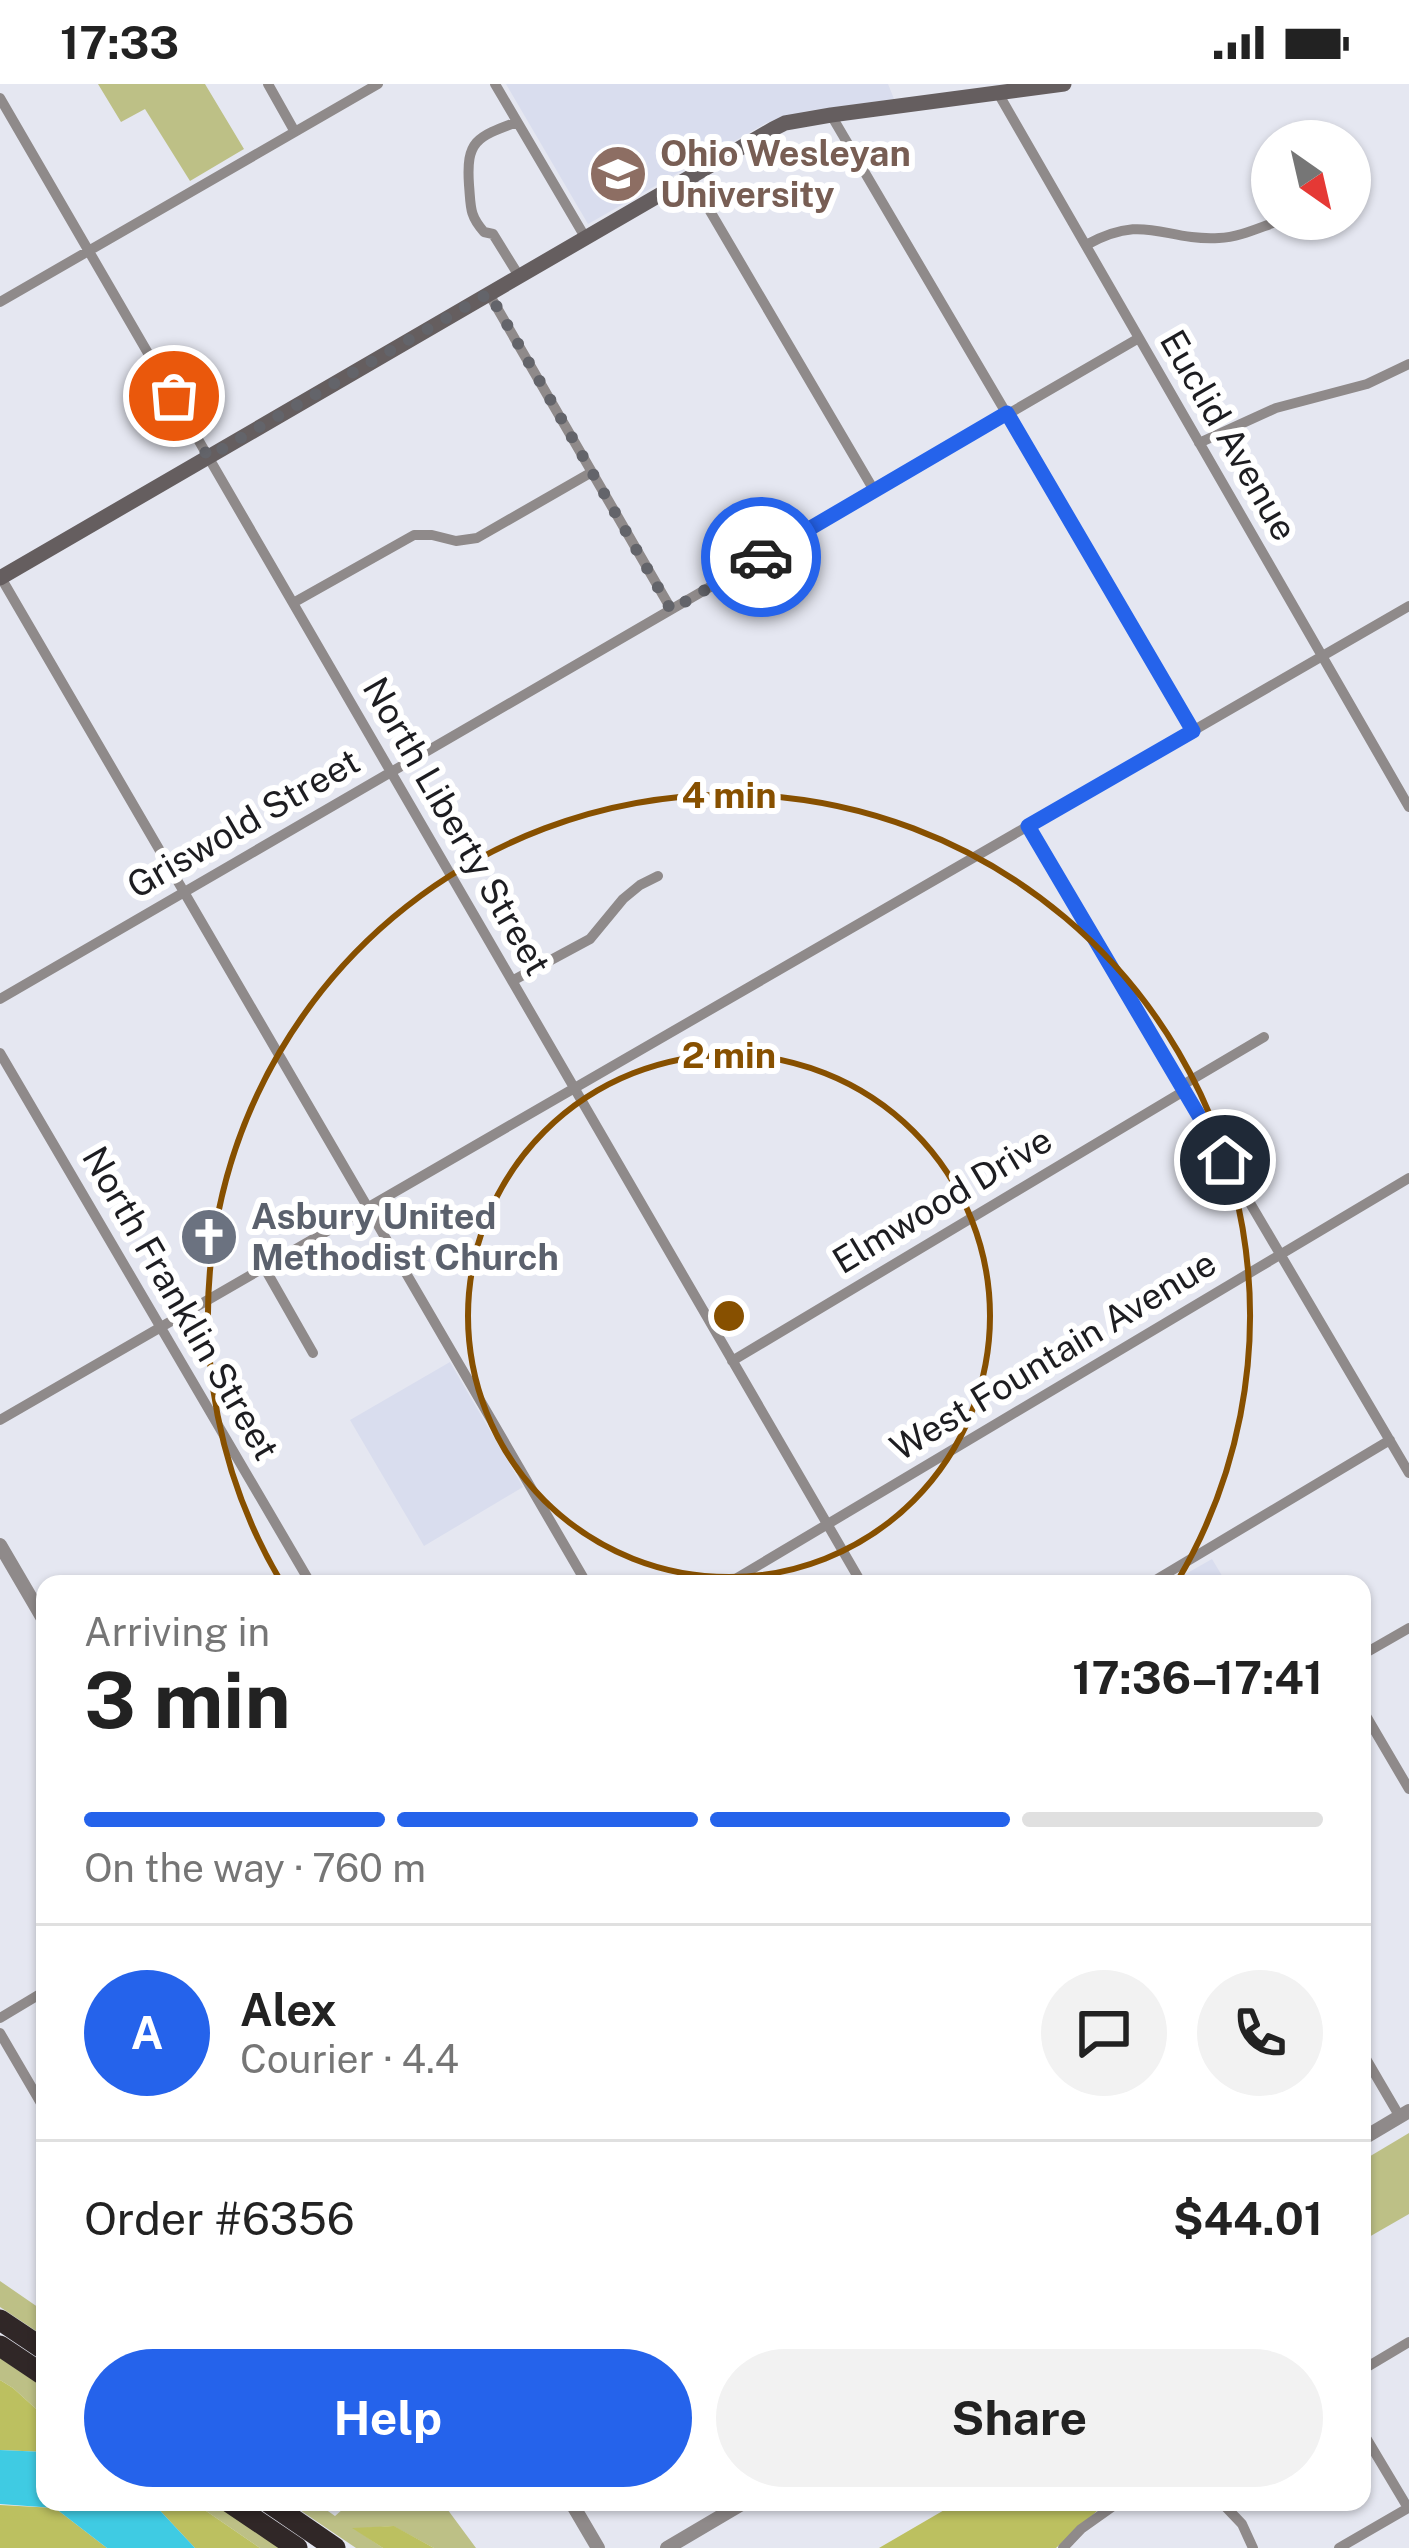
<!DOCTYPE html>
<meta charset="utf-8">
<style>
body{margin:0;font-family:"Public Sans",sans-serif;background:#f2f2f2;color:#222;height:100vh;display:flex;flex-direction:column;font-size:45px;white-space:nowrap}
*{box-sizing:border-box;margin:0}
p{font-size:39px;color:#767676}
.icon{flex:none;width:66px;height:66px;fill:none;stroke:currentColor;stroke-width:2;stroke-linecap:round;stroke-linejoin:round}
.map{position:relative;flex:1;overflow:hidden}
.sheet{position:absolute;left:36px;top:1491px;width:1335px;height:936px;display:flex;flex-direction:column;background:#fff;border-radius:24px;box-shadow:0 3px 9px #0004}
.sheet>*{flex:none}
.needle{width:78px;rotate:146deg}
.buttons{position:absolute;left:1251px;top:36px;display:grid;gap:24px}
.buttons a{display:grid;place-items:center;width:120px;height:120px;border-radius:50%;background:#fff;box-shadow:0 3px 9px #0004;font-size:60px}
.pin{position:absolute;display:grid;place-items:center;width:102px;height:102px;color:#fff;margin:-51px;border:6px solid #fff;border-radius:50%;box-shadow:0 3px 12px #0007}
.courier{position:absolute;display:grid;place-items:center;width:120px;height:120px;margin:-60px;border:9px solid #2563eb;border-radius:50%;background:#fff;color:#222;box-shadow:0 3px 15px #0007}
.head em{font-style:normal;font-weight:700}
.head div{display:flex;flex-direction:column-reverse}
.head{display:flex;align-items:center;justify-content:space-between;height:204px;padding:0 48px}
h1{font-size:78px;font-weight:700;line-height:90px}
.bar{display:grid;grid-template-columns:repeat(4,1fr);gap:18px 12px;align-content:center;height:144px;padding:0 48px}
.bar i{height:15px;border-radius:9px;background:#e0e0e0}
.bar .selected{background:#2563eb}
.bar p{grid-column:span 4}
.line{display:flex;align-items:center;gap:30px;padding:0 48px;border-top:3px solid #e0e0e0}
.line div{flex:1}
.round{display:grid;place-items:center;flex:none;width:126px;height:126px;border-radius:63px;background:#f2f2f2}
.button{display:flex;gap:24px;margin-top:auto;padding:24px 48px}
.button a{flex:1;height:138px;border-radius:72px;background:#2563eb;color:#fff;font-size:48px;font-weight:700;line-height:138px;text-align:center}
.button a+a{background:#f2f2f2;color:#222}
.status{display:flex;justify-content:space-between;align-items:center;height:84px;padding:0 60px;background:#fff;direction:ltr}
.status svg{height:33px;fill:currentColor}
.map>svg:first-child{display:block}
</style>
<div class="status"><b>17:33</b><svg viewBox="0 0 49 12"><path d="M0 12V9h3v3zM5 12V6h3v6zM10 12V3h3v9zM15 12V0h3v12zM26 1h20v11H26zM47 4h2v5h-2z"/></svg></div>
<div class="map">
<svg width="1409" height="2464" viewBox="0 0 1409 2464">
<rect width="100%" height="100%" fill="#e5e7f1"/>
<path fill="#d9ddee" d="M506,0H888L894,15L807,27L766,39L588,140Z
M450,1278L523,1403L424,1462L350,1336Z
M1212,1475L1227,1500H1168Z"/>
<path fill="#bdc086" d="M98,0H205L244,65L190,97L145,25L121,38Z
M1409,2049V2130L1362,2157V2077Z
M0,2197L45,2228V2253L0,2223Z
M0,2274L45,2304V2333L13,2304L0,2296Z
M193,2418H213L281,2464H260Z
M288,2418H320L318,2420L335,2432L351,2418H442L476,2464H434L393,2442L355,2445L383,2464H356Z"/>
<path fill="#bcc060" d="M0,2296L13,2304L45,2333V2368L0,2366Z
M152,2418H193L260,2464H195Z
M958,2418H1107L1056,2464H879Z
M0,2421L55,2424L107,2464H0Z
M393,2442H394L434,2464H383L352,2444Z"/>
<path fill="#3fcbe3" d="M0,2366L45,2368V2418H152L195,2464H107L55,2424L0,2420Z"/>
<g fill="none" stroke-linecap="round" stroke-linejoin="round">
<path stroke="#8f8a8a" stroke-width="10" d="M268,0L295,48
M495,0L585,153
M998,9L1409,723
M0,14L862,1500
M831,31L1193,647
M517,38C476,53 466,57 469,101C471,123 469,131 484,148L493,150L519,192
M690,93L875,408
M1318,135H1319
M1086,161C1146,128 1162,157 1219,154C1242,153 1264,141 1285,135
M489,210L671,525
M0,218L378,0
M1199,359L1276,324L1367,300L1409,280
M0,492L587,1500
M293,519L414,451H432L456,457L477,454L592,388
M1028,742L1409,1389
M512,897L590,855L623,815L640,801L658,792
M0,915L1139,254
M0,969L311,1500
M1181,1002L1264,953
M264,1183L313,1269
M732,1277L1184,1007
M0,1336L1409,522
M727,1500L1409,1094
M1149,1500L1390,1356
M1362,1571L1409,1544
M1362,1625L1409,1705
M0,1934L45,1907
M0,1949L45,2026
M1362,1968L1400,2033
M1362,2286L1409,2258
M1221,2418L1242,2440L1253,2464
M1063,2464L1081,2445L1119,2418
M1339,2464L1408,2424L1362,2347"/>
<path stroke="#8f8a8a" stroke-width="14" d="M0,1461L45,1538
M1362,2055L1409,2027
M571,2418L598,2464
M667,2464L745,2418"/>
<path stroke="#655e5f" stroke-width="15" d="M0,494L773,45L785,39L831,31L1064,0"/>
<path stroke="#302727" stroke-width="21" d="M0,2236L45,2266
M0,2262L45,2292
M229,2418L297,2464
M268,2418L335,2464"/>
</g>
<g fill="none" stroke-linecap="round" stroke-linejoin="round">
<path stroke="#63646a" stroke-width="12" stroke-dasharray="0 21.6" d="M174,312L208,373L489,209L671,526L761,473"/>
<path stroke="#2563eb" stroke-width="15" d="M761,473L1007,329L1193,647L1028,742L1225,1076"/>
</g>
<g fill="none" stroke="#875000" stroke-width="6">
<circle cx="729" cy="1232" r="261"/>
<path d="M280 1496A521 521 0 1 1 1178 1496"/>
</g>
<defs>
<g id="university-disc" transform="scale(3)"><circle r="9.5" fill="#8d6e63" stroke="#fff"/><path d="M0-5L7-2L0 1L-7-2ZM-4 1L0 2.5L4 1V4Q0 6-4 4Z" fill="#fff"/></g>
<g id="church-disc" transform="scale(3)"><circle r="9.5" fill="#6b7280" stroke="#fff"/><path d="M-1.2-6h2.4v3.5h3.3v2.4h-3.3V6h-2.4V-.1h-3.3v-2.4h3.3Z" fill="#fff"/></g>
</defs>
<g fill-rule="evenodd">
<use href="#university-disc" x="618" y="90"/>
<use href="#church-disc" x="209" y="1153"/>
</g>
<g text-anchor="middle" stroke-width="12" stroke-linejoin="round" paint-order="stroke">
<g font-size="36" font-weight="bold" fill="#785e54" stroke="#fff" text-anchor="start">
<text x="660" y="82">Ohio Wesleyan<tspan x="660" dy="41">University</tspan></text>
</g>
<g font-size="36" fill="#1d1d21" stroke="#fff">
<text transform="translate(1229 351) rotate(60)" y="13">Euclid Avenue</text>
<text transform="translate(243 739) rotate(-30)" y="13">Griswold Street</text>
<text transform="translate(457 742) rotate(60)" y="13">North Liberty Street</text>
<text transform="translate(942 1116) rotate(-31)" y="13">Elmwood Drive</text>
<text transform="translate(181 1219) rotate(60)" y="13">North Franklin Street</text>
<text transform="translate(1053 1271) rotate(-31)" y="13">West Fountain Avenue</text>
</g>
<g font-size="36" font-weight="bold" fill="#5b616d" stroke="#fff" text-anchor="start">
<text x="251" y="1145">Asbury United<tspan x="251" dy="41">Methodist Church</tspan></text>
</g>
</g>
<circle cx="729" cy="1232" r="18" fill="#875000" stroke="#fff" stroke-width="6"/>
<g font-size="36" text-anchor="middle" font-weight="bold" fill="#875000" stroke="#fff" stroke-width="12" stroke-linejoin="round" paint-order="stroke">
<text x="729" y="724">4 min</text>
<text x="729" y="984">2 min</text>
</g>
</svg>
<div class="buttons">
<a><svg class="needle" viewBox="-14 -14 28 28"><path d="M0-13l5 13h-10z" fill="#e53935"/><path d="M0 13l5-13h-10z" fill="#767676"/></svg></a>
</div>
<div class="pin" style="left:174px;top:312px;background:#ea580c"><svg class="icon" aria-label="bag" viewBox="0 0 24 24"><path d="M5 8h14l-1 12H6zM9 8a3 3 0 0 1 6 0"/></svg></div>
<div class="pin" style="left:1225px;top:1076px;background:#1f2937"><svg class="icon" aria-label="home" viewBox="0 0 24 24"><path d="M3 11l9-7 9 7M6 9v11h12V9"/></svg></div>
<div class="courier" style="left:761px;top:473px"><svg class="icon" aria-label="car" viewBox="0 0 24 24"><path d="M5 17H2v-5l4-1 3-4h7l3 4 3 1v5h-3M9 17h6M6 11h13"/><circle cx="7" cy="17" r="2"/><circle cx="17" cy="17" r="2"/></svg></div>
<section class="sheet">
<div class="head"><div><h1>3 min</h1><p>Arriving in</p></div><em>17:36–17:41</em></div>
<div class="bar"><i class="selected"></i><i class="selected"></i><i class="selected"></i><i></i><p>On the way · 760 m</p></div>
<div class="line" style="height:216px"><b class="round" style="background:#2563eb;color:#fff">A</b><div><b>Alex</b><p>Courier · 4.4</p></div><a class="round"><svg class="icon" aria-label="chat" viewBox="0 0 24 24"><path d="M4 5h16v11H9l-5 4z"/></svg></a><a class="round"><svg class="icon" aria-label="phone" viewBox="0 0 24 24"><path d="M5 4h4l2 5-3 2q2 4 5 5l2-3 5 2v4C11 20 4 13 5 4z"/></svg></a></div>
<div class="line" style="height:156px"><div>Order #6356</div><b>$44.01</b></div>
<div class="button"><a>Help</a><a>Share</a></div>
</section>
</div>
